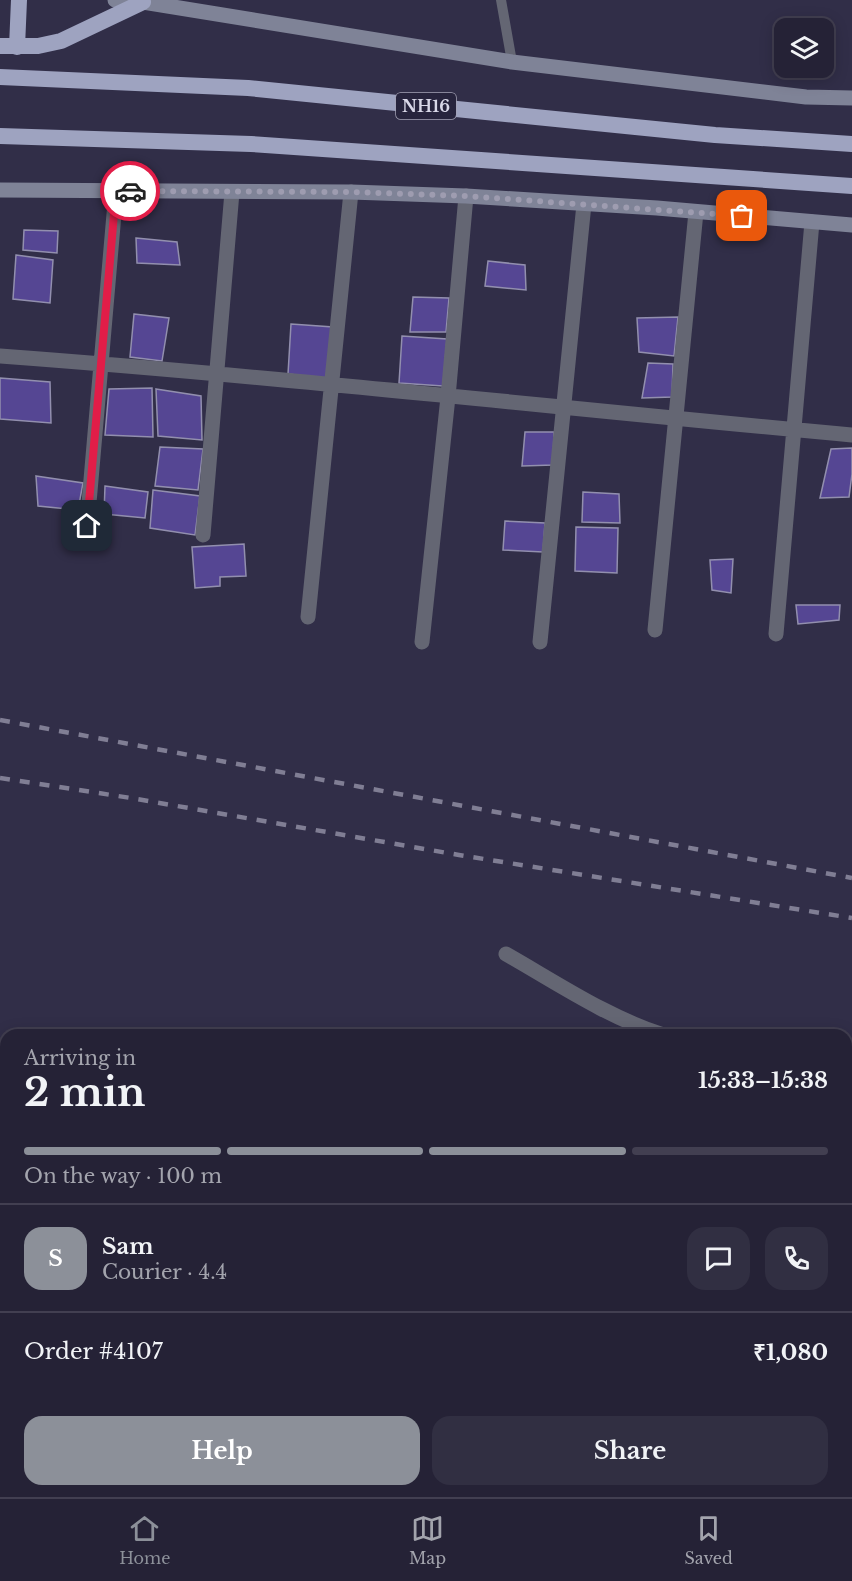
<!DOCTYPE html>
<meta charset="utf-8">
<style>
body{margin:0;font-family:"Libre Baskerville",serif;background:#312f42;color:#f1f3f6;height:100vh;display:flex;flex-direction:column;font-size:22px;white-space:nowrap}
*{box-sizing:border-box;margin:0}
p{font-size:20px;color:#a3a4ad}
.icon{flex:none;width:33px;height:33px;fill:none;stroke:currentColor;stroke-width:2;stroke-linecap:round;stroke-linejoin:round}
.map{position:relative;flex:1;overflow:hidden}
.details{position:absolute;left:0px;top:1029px;width:852px;height:468px;display:flex;flex-direction:column;background:#252236;border-radius:18px 18px 0 0;box-shadow:0 3px 15px #0003,0 0 0 2px #423f51}
.details>*{flex:none}
.controls{position:absolute;left:774px;top:18px;display:grid;gap:12px}
.controls a{display:grid;place-items:center;width:60px;height:60px;border-radius:12px;background:#252236;box-shadow:0 3px 15px #0003,0 0 0 2px #423f51;font-size:30px}
.pin{position:absolute;display:grid;place-items:center;width:51px;height:51px;color:#fff;margin:-26px;border-radius:12px;box-shadow:0 3px 9px #0006}
.courier{position:absolute;display:grid;place-items:center;width:60px;height:60px;margin:-30px;border:4px solid #e11d48;border-radius:50%;background:#fff;color:#222;box-shadow:0 2px 8px #0007}
.headline em{font-style:normal;font-weight:700}
.headline div{display:flex;flex-direction:column-reverse}
.headline{display:flex;align-items:center;justify-content:space-between;height:102px;padding:0 24px}
h1{font-size:39px;font-weight:700;line-height:45px}
.bar{display:grid;grid-template-columns:repeat(4,1fr);gap:9px 6px;align-content:center;height:72px;padding:0 24px}
.bar i{height:8px;border-radius:4px;background:#423f51}
.bar .on{background:#8c9099}
.bar p{grid-column:span 4}
.line{display:flex;align-items:center;gap:15px;padding:0 24px;border-top:2px solid #423f51}
.line div{flex:1}
.round{display:grid;place-items:center;flex:none;width:63px;height:63px;border-radius:18px;background:#312f42}
.cta{display:flex;gap:12px;margin-top:auto;padding:12px 24px}
.cta a{flex:1;height:69px;border-radius:18px;background:#8c9099;color:#fff;font-size:24px;font-weight:700;line-height:69px;text-align:center}
.cta a+a{background:#312f42;color:#f1f3f6}
.dock{display:flex;justify-content:space-around;align-items:center;height:84px;border-top:2px solid #423f51;background:#252236;font-size:16px;color:#a3a4ad}
.dock a{display:grid;justify-items:center;gap:3px}
.dock .on{color:#8c9099}
.map>svg:first-child{display:block}
</style>
<div class="map">
<svg width="852" height="1497" viewBox="0 0 852 1497">
<rect width="100%" height="100%" fill="#312e48"/>
<path fill="#554693" stroke="#928fae" stroke-width="1.5" d="M24,230L58,231L57,253L23,250Z
M136,238L177,242L180,265L137,263Z
M16,255L53,260L50,303L13,299Z
M488,261L525,265L526,290L485,286Z
M413,297L449,298L446,332H410Z
M134,314L169,318L162,361L130,357Z
M678,317L674,356L639,352L637,318Z
M291,324L333,327L328,379L288,374Z
M402,336L447,339L443,386L399,383Z
M648,363L673,364L672,397L642,398Z
M0,378L50,382L51,423L0,419Z
M152,388L153,437L105,435L109,389Z
M156,389L201,396L202,440L158,436Z
M525,432H554L553,465L522,466Z
M160,447L203,449L198,490L155,486Z
M852,448V474L849,497L820,498L831,449Z
M36,476L83,483L78,510L38,506Z
M105,486L148,492L145,518L104,514Z
M153,490L200,496L195,535L150,528Z
M583,492L619,494L620,523L582,522Z
M505,521L545,523L543,552L503,550Z
M576,527L618,528L617,573L575,571Z
M244,544L246,576L220,577V586L195,588L192,547Z
M733,559L731,593L712,590L710,560Z
M796,605H840L839,620L798,624Z"/>
<g fill="none" stroke-linecap="round" stroke-linejoin="round">
<path stroke="#646673" stroke-width="10" d="M501,0L512,62"/>
<path stroke="#646673" stroke-width="15" d="M0,356C284,377 568,409 852,435
M87,526L116,191
M203,535L232,192
M308,617L351,192
M655,630L696,212
M776,634L812,222
M422,642L448,397L466,196
M540,642L584,204
M506,954C557,983 607,1017 663,1035
M846,1069L852,1070"/>
<path stroke="#7f8397" stroke-width="15" d="M115,0L143,2L512,62L806,97L852,98
M0,190L351,192L466,196L657,208L852,225"/>
<path stroke="#9ea3c0" stroke-width="16" d="M0,46H38L61,41L143,2
M17,47L19,0
M0,77L248,88L715,135L852,144
M0,136L251,144L852,186"/>
<path stroke="#807e94" stroke-width="4.5" stroke-dasharray="10 10" stroke-linecap="butt" d="M0,720L852,878
M0,778L131,798L459,855L852,918"/>
</g>
<g fill="none" stroke-linecap="round" stroke-linejoin="round">
<path stroke="#9e9cb0" stroke-width="6" stroke-dasharray="0 10.8" d="M130,191L351,192L466,196L742,216"/>
<path stroke="#e11d48" stroke-width="8" d="M87,526L116,191H130"/>
</g>
<g text-anchor="middle" stroke-width="6" stroke-linejoin="round" paint-order="stroke">
<rect fill="#27243d" stroke="#a4a2b5" stroke-width="1.5" x="396" y="93" width="60" height="26" rx="4.5"/>
<g font-size="16" font-weight="bold" fill="#d9d8e8">
<text x="426" y="112">NH16</text>
</g>
</g>
</svg>
<div class="controls">
<a><svg class="icon" aria-label="layers" viewBox="0 0 24 24"><path d="M12 4l9 5-9 5-9-5zM3 14l9 5 9-5"/></svg></a>
</div>
<div class="pin" style="left:742px;top:216px;background:#ea580c"><svg class="icon" aria-label="bag" viewBox="0 0 24 24"><path d="M5 8h14l-1 12H6zM9 8a3 3 0 0 1 6 0"/></svg></div>
<div class="pin" style="left:87px;top:526px;background:#1f2937"><svg class="icon" aria-label="home" viewBox="0 0 24 24"><path d="M3 11l9-7 9 7M6 9v11h12V9"/></svg></div>
<div class="courier" style="left:130px;top:191px"><svg class="icon" aria-label="car" viewBox="0 0 24 24"><path d="M5 17H2v-5l4-1 3-4h7l3 4 3 1v5h-3M9 17h6M6 11h13"/><circle cx="7" cy="17" r="2"/><circle cx="17" cy="17" r="2"/></svg></div>
<section class="details">
<div class="headline"><div><h1>2 min</h1><p>Arriving in</p></div><em>15:33–15:38</em></div>
<div class="bar"><i class="on"></i><i class="on"></i><i class="on"></i><i></i><p>On the way · 100 m</p></div>
<div class="line" style="height:108px"><b class="round" style="background:#8c9099;color:#fff">S</b><div><b>Sam</b><p>Courier · 4.4</p></div><a class="round"><svg class="icon" aria-label="chat" viewBox="0 0 24 24"><path d="M4 5h16v11H9l-5 4z"/></svg></a><a class="round"><svg class="icon" aria-label="phone" viewBox="0 0 24 24"><path d="M5 4h4l2 5-3 2q2 4 5 5l2-3 5 2v4C11 20 4 13 5 4z"/></svg></a></div>
<div class="line" style="height:78px"><div>Order #4107</div><b>₹1,080</b></div>
<div class="cta"><a>Help</a><a>Share</a></div>
</section>
</div>
<nav class="dock">
<a class="on"><svg class="icon" aria-label="home" viewBox="0 0 24 24"><path d="M3 11l9-7 9 7M6 9v11h12V9"/></svg>Home</a>
<a><svg class="icon" aria-label="map" viewBox="0 0 24 24"><path d="M3 6l6-2 6 2 6-2v14l-6 2-6-2-6 2zM9 4v14M15 6v14"/></svg>Map</a>
<a><svg class="icon" aria-label="saved" viewBox="0 0 24 24"><path d="M7 4h10v16l-5-4-5 4z"/></svg>Saved</a>
</nav>
